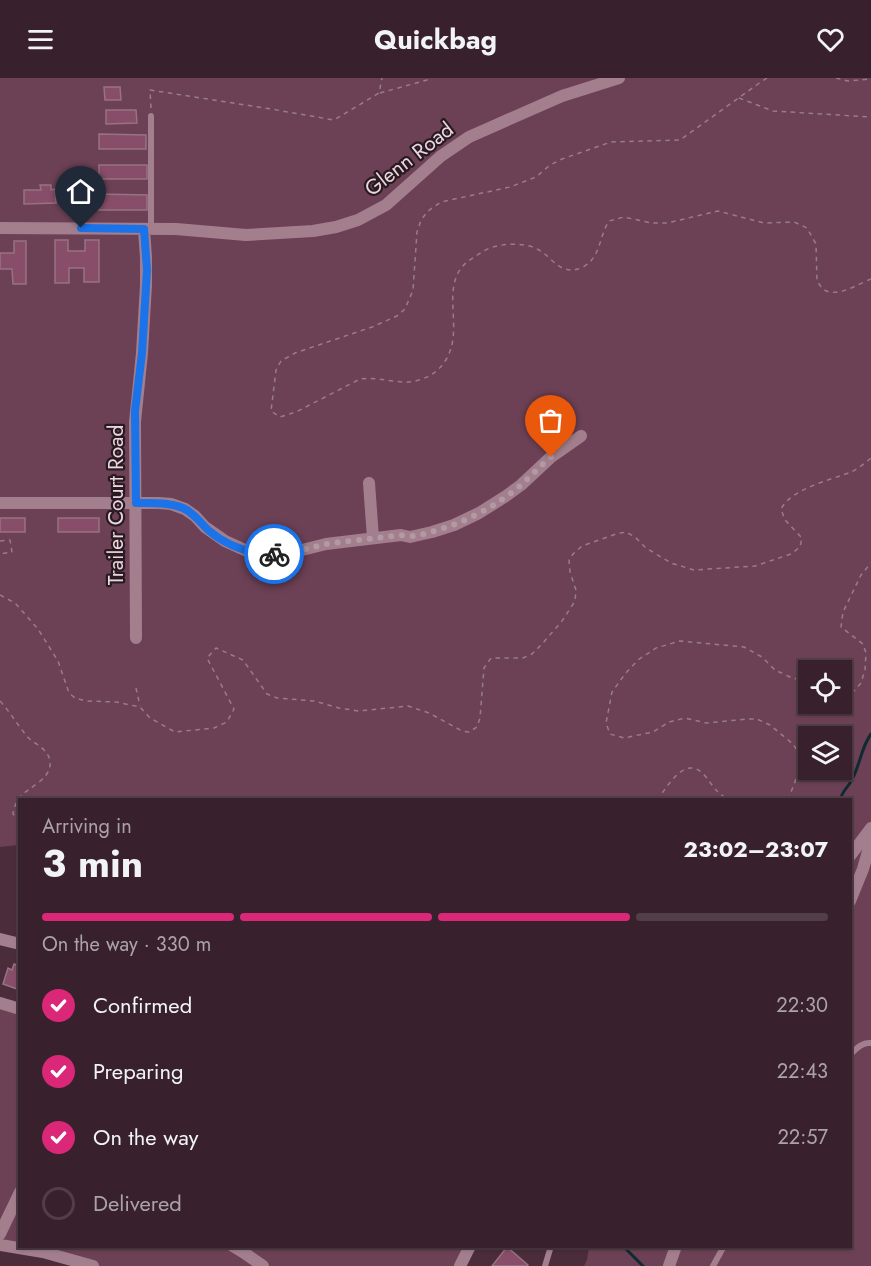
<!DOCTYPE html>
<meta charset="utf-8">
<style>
body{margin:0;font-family:Jost,sans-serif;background:#3f2934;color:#f1f3f6;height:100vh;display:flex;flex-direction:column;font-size:22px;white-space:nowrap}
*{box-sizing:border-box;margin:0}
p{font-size:20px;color:#aba3a9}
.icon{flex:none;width:33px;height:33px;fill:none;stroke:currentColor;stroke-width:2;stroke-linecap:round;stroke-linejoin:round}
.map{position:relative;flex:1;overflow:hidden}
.sheet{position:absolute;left:18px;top:720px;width:834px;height:450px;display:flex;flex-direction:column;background:#38212c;border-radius:0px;box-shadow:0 2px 4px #0004,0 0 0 2px #523e48}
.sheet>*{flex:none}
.fabs{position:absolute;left:798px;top:582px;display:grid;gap:12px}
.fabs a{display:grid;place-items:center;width:54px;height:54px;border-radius:0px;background:#38212c;box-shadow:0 2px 4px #0004,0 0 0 2px #523e48;font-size:30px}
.pin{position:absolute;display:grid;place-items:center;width:51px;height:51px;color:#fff;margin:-62px -26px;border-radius:50% 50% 50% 0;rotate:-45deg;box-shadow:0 0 6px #0007}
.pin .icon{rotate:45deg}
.courier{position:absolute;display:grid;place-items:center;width:60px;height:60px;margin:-30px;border:4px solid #1a73e8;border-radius:50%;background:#fff;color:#222;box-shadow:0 2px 8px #0007}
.overview em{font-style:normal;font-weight:700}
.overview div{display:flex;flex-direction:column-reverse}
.overview{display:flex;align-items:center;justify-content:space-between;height:102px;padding:0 24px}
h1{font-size:39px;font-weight:700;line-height:45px}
.bar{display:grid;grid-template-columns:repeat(4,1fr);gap:9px 6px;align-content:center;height:72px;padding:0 24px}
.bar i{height:8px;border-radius:4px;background:#523e48}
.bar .on{background:#db2777}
.bar p{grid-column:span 4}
ol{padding:0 24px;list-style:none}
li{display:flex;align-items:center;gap:18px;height:66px}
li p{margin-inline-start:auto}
li .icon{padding:6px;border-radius:50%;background:#db2777;color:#fff;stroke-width:4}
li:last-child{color:#aba3a9}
li i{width:33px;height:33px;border:3px solid #523e48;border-radius:50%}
header{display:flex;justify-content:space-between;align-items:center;height:78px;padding:0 24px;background:#38212c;font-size:27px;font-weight:700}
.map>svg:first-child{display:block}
</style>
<header><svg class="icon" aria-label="menu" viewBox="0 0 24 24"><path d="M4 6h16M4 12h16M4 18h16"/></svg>Quickbag<svg class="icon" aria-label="heart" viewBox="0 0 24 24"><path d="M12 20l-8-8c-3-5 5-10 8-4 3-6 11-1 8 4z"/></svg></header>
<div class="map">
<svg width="871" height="1188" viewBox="0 0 871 1188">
<rect width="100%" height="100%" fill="#4b2c3a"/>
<path fill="#6d4155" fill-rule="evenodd" d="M0,0H871V1188H584L587,1182L589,1169L850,1168V722H20L19,767L0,769ZM808,592H842V626H808ZM808,658H842V692H808Z
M0,925L19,931L20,1168L470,1169L460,1188H93L0,1167Z"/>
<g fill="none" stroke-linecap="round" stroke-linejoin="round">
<path stroke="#0f2b31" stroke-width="3" d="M840,722C842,714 846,711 850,705C860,690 860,671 871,656
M623,1168L643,1188"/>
</g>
<path fill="#884d69" stroke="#967382" stroke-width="1.5" d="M104,9H120L121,22H105Z
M106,32H136L137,45L106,46Z
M99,56L146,57V71H99Z
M99,87H147V101H99Z
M40,107H51V112L55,111L56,125L24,126V112H41Z
M98,116L147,117V132H98Z
M55,162H68V173H85V162H99V204H84V190H69V205H55Z
M14,163H26V206H13L12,191H0V175H14Z
M0,440H25V454H0Z
M58,440H99V454H58Z
M20,877V907H18L17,911L3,906L8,890L12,892L14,886L16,887Z
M507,1169L528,1187L527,1188H492Z"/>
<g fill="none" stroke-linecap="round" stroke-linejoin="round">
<path stroke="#977d88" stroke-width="1.5" stroke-dasharray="4.5 4.5" stroke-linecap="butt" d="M767,0L758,6L680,62L611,64L562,81L550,87L536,99L510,109L441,124L428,133L421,142L417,154L413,212L405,231L397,238L372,249L295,275L281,283L276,292L271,333L280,339L296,334L360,301C380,298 400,308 419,302C432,298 440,292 447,280C462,252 445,221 458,195C463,185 473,180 482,174C495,165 525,163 539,172C553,180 559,196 578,191C582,190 587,187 590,184C601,172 600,157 609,143L624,139L651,145H667L718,133L764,145L794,144L807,150L816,166L817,203C819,206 821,209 823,211C836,221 858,206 871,201
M836,0L848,3L871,1
M380,15L427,2L429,0
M739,20L773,33L871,39
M151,30L150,12L271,31L334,42L379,15L382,0
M0,463L10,462L12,474L0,476
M0,517L15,525L38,551L58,583L69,615L75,620L86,623L116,624L140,629L150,640L175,654L214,650L227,644L234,631L207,580L216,570L243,582L267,616L277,620L314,623L339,630L359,633L408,628L429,635L462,653L469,654L477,649L480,640L484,590L491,580H523L532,576L542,566L562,543L575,523L576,512L570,494L569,482L573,476L582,468L616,456L626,454L635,459L646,470L671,485L694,492L755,488L791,476L800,469L802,460L785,442L781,431C792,410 831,402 851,394C858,391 865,385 871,380
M136,610L140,628
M842,613H854L861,605L865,592L866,575L863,566L841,549L843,534L861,497L871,485
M0,623C10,634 17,646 26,657C31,664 39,666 44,672C55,683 50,696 39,704C25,715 16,717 13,736L20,743
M657,722C669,707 686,674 706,699C716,712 715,713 729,722
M788,722L801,688L800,677L793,666L770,647L757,641H748L706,645L685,640L669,644L653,654L624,660L610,656L606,645L612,614L625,596L638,582L656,570L680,563L744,569L762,579L775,592L792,600L808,603"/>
<path stroke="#a37f8e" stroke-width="6" d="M151,151V38
M850,977C856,971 862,964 871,965
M545,1188L551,1168
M713,1188L724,1168"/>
<path stroke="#a37f8e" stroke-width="12" d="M0,150L176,151L246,157L313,153L336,149L358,142L386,127L441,78L469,59L562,18L619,0
M369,405L373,460
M0,425H159L171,426L185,431L195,438L205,449L225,463L247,473L261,476L290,475L326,466L401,457L410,459L432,454L454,447L479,435L506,418L521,407L551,379L581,358
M136,560L135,344L142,275L146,207V180L144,151
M850,778L871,750
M850,823L863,791L871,763
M0,861L20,866
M0,925L20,931
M0,1156L20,1114
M0,1167L43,1174L93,1188
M233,1168L243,1174L263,1188
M460,1188L470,1168
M669,1188L676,1168"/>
</g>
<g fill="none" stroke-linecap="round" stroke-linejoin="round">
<path stroke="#b29aa5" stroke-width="6" stroke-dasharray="0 10.8" d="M274,476L290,475L326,466L401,457C414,460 425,456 438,452C468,443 496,428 520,408C530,399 540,388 551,379"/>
<path stroke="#1a73e8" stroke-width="8" d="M81,150L144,151L147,192L142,275L135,333L136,425C152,425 168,424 183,430C194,435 200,444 208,452C227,468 249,476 274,476"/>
</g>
<g text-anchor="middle" stroke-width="4.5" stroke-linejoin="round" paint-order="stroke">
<g font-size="21" fill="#ead6de" stroke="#281a20">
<text transform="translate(409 81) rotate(-38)" y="7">Glenn Road</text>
<text transform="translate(116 427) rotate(-90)" y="7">Trailer Court Road</text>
</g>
</g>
</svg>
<div class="fabs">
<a><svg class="icon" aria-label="locate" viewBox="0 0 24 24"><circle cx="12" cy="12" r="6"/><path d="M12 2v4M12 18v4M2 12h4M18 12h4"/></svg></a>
<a><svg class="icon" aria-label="layers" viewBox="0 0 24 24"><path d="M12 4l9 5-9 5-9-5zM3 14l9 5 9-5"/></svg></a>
</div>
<div class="pin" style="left:551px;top:379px;background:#ea580c"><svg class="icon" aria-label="bag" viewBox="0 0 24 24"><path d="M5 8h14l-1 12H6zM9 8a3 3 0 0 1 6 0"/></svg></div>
<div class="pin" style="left:81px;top:150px;background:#1f2937"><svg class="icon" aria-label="home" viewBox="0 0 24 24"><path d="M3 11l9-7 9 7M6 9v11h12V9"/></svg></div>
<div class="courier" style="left:274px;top:476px"><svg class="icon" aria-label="bike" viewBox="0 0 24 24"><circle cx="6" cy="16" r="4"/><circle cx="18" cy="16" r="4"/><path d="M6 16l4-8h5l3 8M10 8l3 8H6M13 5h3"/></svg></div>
<section class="sheet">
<div class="overview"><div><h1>3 min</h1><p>Arriving in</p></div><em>23:02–23:07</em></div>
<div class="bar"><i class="on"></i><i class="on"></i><i class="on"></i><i></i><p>On the way · 330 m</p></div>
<ol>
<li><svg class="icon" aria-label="check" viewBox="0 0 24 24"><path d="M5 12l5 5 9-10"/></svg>Confirmed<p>22:30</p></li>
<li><svg class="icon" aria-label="check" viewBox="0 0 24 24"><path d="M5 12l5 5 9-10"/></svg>Preparing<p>22:43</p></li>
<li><svg class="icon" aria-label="check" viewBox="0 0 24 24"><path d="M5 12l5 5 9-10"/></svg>On the way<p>22:57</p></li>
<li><i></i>Delivered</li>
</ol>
</section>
</div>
